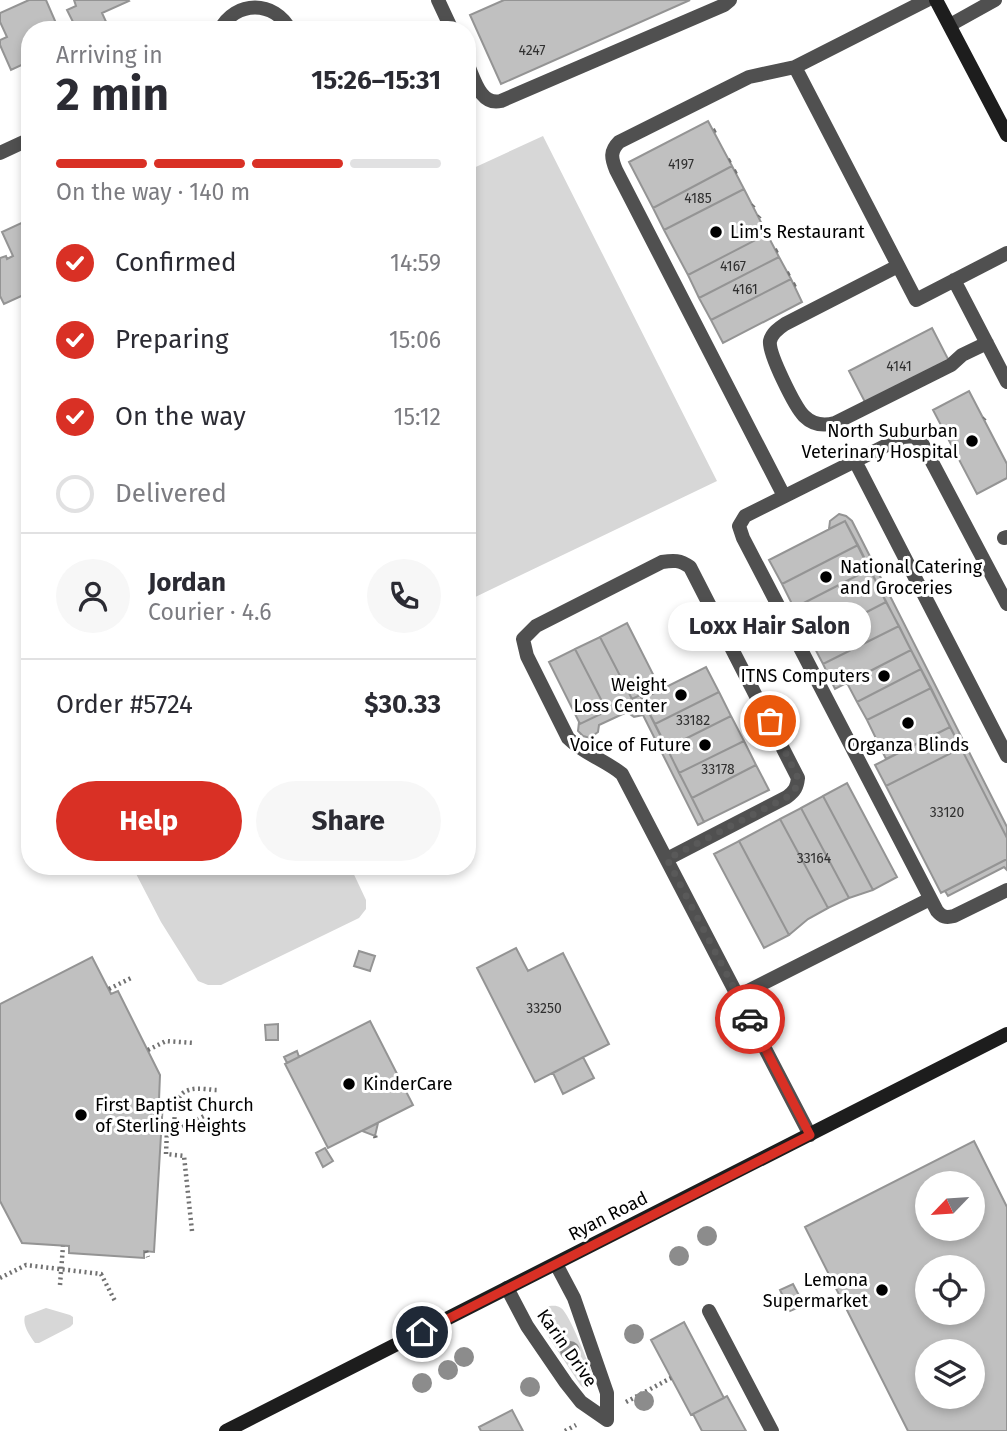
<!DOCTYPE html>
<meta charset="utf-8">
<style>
body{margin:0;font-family:"Fira Sans",sans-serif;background:#f7f7f7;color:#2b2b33;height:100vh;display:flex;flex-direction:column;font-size:26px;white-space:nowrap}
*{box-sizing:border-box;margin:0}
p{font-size:23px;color:#7c7c81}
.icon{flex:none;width:38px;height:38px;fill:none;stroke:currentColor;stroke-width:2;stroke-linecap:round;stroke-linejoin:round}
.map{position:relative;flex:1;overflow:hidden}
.details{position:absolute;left:21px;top:21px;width:455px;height:854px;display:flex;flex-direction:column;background:#fff;border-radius:28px;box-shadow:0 4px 10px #0003}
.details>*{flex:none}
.needle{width:46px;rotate:245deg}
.fabs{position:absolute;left:915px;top:1171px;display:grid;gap:14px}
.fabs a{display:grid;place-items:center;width:70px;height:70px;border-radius:50%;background:#fff;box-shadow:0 4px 10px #0003;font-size:35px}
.pin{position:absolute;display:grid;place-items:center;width:60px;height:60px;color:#fff;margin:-30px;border:4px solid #fff;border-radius:50%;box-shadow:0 2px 7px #0007}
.courier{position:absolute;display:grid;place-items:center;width:70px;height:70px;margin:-35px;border:5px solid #d93025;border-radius:50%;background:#fff;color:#222;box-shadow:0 2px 9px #0007}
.bubble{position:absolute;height:49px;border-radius:24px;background:#fff;box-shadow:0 4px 10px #0003;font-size:23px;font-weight:700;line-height:49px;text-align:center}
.headline em{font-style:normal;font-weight:700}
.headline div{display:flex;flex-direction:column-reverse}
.headline{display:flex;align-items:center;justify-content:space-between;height:119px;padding:0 35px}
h1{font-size:46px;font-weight:700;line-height:52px}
.bar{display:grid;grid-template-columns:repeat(4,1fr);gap:10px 7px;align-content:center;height:84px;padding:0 35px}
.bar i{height:9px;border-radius:5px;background:#e1e1e2}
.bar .on{background:#d93025}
.bar p{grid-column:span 4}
.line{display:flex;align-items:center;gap:18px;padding:0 35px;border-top:2px solid #e1e1e2}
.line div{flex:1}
.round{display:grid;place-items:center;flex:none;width:74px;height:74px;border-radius:37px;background:#f7f7f7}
ol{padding:0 35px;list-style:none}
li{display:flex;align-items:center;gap:21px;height:77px}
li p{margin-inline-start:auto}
li .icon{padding:7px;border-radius:50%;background:#d93025;color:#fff;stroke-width:4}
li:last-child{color:#7c7c81}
li i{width:38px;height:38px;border:4px solid #e1e1e2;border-radius:50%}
.action{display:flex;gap:14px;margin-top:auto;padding:14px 35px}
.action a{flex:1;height:80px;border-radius:42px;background:#d93025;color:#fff;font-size:28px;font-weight:700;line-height:80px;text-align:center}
.action a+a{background:#f7f7f7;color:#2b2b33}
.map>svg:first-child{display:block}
</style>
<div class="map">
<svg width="1007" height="1431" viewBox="0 0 1007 1431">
<rect width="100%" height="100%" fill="#fff"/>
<path fill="#d7d7d7" d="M543,136L717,481L467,601V171Z
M132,866H350L366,900V909L359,918L221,985H208L198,981L161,922Z
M549,1306C554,1306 556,1305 561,1308C570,1314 588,1364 594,1377V1382L591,1387L584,1388L581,1386L544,1330L540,1315L543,1310Z
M46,1308L70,1315L73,1317V1324L70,1327L39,1343H35C30,1336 22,1325 25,1316Z"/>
<path fill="#c0c0c0" stroke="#949494" stroke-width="2" fill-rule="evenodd" d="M29,0H46L59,30H30V61L11,70L0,45V40L7,37L0,22V13Z
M74,0H128L129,1L102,13L108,26L100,30H77L67,10L76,6Z
M504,0H690L501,84L470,15Z
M708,121L732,166L653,208L629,162Z
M732,166L744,189L664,230L653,208Z
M744,189L767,234L688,275L664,230Z
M30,219V292L4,304L0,296V258L6,256L7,259L13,256L2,232Z
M767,234L779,257L699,298L688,275Z
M779,257L791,279L711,320L699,298Z
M791,279L802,302L723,343L711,320Z
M932,328L949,361L866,404L849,371Z
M969,391L1007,464V478L977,494L933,410Z
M839,514L846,516L852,521L1007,827V838L845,521L829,529L830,521Z
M845,521L858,545L782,584L769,560Z
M858,545L870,569L794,608L782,584Z
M870,569L886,602L811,641L794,608Z
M886,602L899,626L823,664L811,641Z
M627,623L661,690L642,699L640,695L632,699L600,637Z
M899,626L911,650L835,689L823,664Z
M600,637L632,699L607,711L575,649Z
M575,649L607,711L580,724L549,662Z
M911,650L921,669L857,702L847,683Z
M706,667L719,692L655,724L642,699Z
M921,669L931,688L867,720L857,702Z
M931,688L950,727L886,759L867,720Z
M719,692L731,716L667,748L655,724Z
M640,695L642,699L704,822L698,825L643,715L634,717L627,712L599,725L598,732L590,738L583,736L578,731L579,722L580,724Z
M731,716L744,741L679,773L667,748Z
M950,727L961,748L886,786L875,765Z
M744,741L756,765L692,798L679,773Z
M961,748L1007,838V859L941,893L886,786Z
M756,765L769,790L704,822L692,798Z
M847,783L897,877L873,890L823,796Z
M823,796L873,890L849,898L801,808Z
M801,808L849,898L828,908L780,819Z
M780,819L828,908L808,919L789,935L739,841Z
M739,841L789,935L764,948L714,854Z
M1007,859V870L1004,867L948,896L945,891Z
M516,948L528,971L563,953L609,1044L535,1082L477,968Z
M359,951L375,956L370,971L354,966Z
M92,957L111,994L118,991L160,1075L159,1100L163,1101L154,1252L144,1251V1258L69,1253V1246L22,1243L0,1201V1004Z
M370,1021L413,1105L328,1148L285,1064Z
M278,1024V1040H266L265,1025Z
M297,1051L299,1057L287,1063L284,1057Z
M583,1057L594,1078L563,1094L553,1073Z
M378,1123L375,1136L362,1131Z
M974,1141L1007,1207V1431H908L805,1227ZM928,1183H973V1228H928ZM928,1267H973V1312H928ZM928,1351H973V1396H928Z
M325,1148L333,1161L323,1167L316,1153Z
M793,1284L804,1305L790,1311L780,1290Z
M684,1322L724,1398L691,1415L651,1340Z
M727,1396L746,1431H702L693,1414Z
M512,1410L523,1431H481L479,1427Z"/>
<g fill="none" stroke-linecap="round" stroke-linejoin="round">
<path stroke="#727272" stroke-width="4.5" stroke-dasharray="2 3.5" stroke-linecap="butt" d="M714,131L716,130
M729,161L731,160
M735,172L737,171
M753,206L754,205
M759,217L760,216
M776,251L778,250
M788,274L790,273
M794,285L796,284
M984,419L985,418
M109,989L133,977
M148,1050L166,1041L194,1043
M161,1129L177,1130L204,1116
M167,1130L166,1154L184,1156L192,1231L194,1233
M174,1130C175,1117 173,1094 189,1090C198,1087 209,1090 218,1090
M375,1136L376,1139
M146,1251L148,1257
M0,1278L26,1265L101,1274L116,1303
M60,1285L63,1246
M626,1402L671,1378
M565,1431L576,1425"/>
<path stroke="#505050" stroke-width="14" d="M438,0L452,30
M950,25L995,0
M467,63C474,78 480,106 501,101L724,5L730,0
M795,67L916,300L1007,253
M898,266L785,324C779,328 772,333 770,341C768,353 795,407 804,416C813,425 824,426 835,423L951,365L962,355L987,343
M954,280L1007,382
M855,461L1007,756
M784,496L616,170C611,158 610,151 619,142L749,77L795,67L927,0
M1004,538L1007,537
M1007,604L923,445L914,436L903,437L745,516L739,526L743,538L937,911C942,917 946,918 954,916L1007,890
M667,859L787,797C795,791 797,787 798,778L690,567C680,560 674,560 662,562L536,626L523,639L527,656L568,738C584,754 605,760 622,774L810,1135
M738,996L930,899
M709,1311L772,1431"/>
<path stroke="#505050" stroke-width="14" d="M220,30C235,0 275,0 290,30
M0,153L30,139
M507,1288L527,1326L566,1383L581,1402L607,1420V1393L574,1298L556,1264"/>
<path stroke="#1d1d1d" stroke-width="14" d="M936,0L1007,135
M226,1431L1007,1034"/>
</g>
<g fill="#8c8c8c">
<circle cx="707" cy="1236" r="10"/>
<circle cx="679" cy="1256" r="10"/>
<circle cx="634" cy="1334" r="10"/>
<circle cx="570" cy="1351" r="10"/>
<circle cx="464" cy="1357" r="10"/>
<circle cx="448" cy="1370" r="10"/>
<circle cx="422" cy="1383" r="10"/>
<circle cx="530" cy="1387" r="10"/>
<circle cx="644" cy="1401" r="10"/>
</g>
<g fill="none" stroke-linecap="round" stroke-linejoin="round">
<path stroke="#595959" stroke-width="7" stroke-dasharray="0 12.6" d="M750,1019L667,859L787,797C795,791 797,787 798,778L770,721"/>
<path stroke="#d93025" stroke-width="9" d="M422,1332L810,1135L750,1019"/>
</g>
<g fill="#000" stroke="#fff" stroke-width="2.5">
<circle cx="716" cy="232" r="7"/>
<circle cx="972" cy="441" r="7"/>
<circle cx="826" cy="577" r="7"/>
<circle cx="884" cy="676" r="7"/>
<circle cx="681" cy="695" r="7"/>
<circle cx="908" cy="723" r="7"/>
<circle cx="705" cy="745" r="7"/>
<circle cx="349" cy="1084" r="7"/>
<circle cx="81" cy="1115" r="7"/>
<circle cx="882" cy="1290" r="7"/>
</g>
<g text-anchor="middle" stroke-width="6" stroke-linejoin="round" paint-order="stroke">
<g font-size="14" fill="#303030">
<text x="532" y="55">4247</text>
<text x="681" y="169">4197</text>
<text x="698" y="203">4185</text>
<text x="733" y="271">4167</text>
<text x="745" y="294">4161</text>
<text x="899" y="371">4141</text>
<text x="693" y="725">33182</text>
<text x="718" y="774">33178</text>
<text x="947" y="817">33120</text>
<text x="814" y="863">33164</text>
<text x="544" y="1013">33250</text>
</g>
<g font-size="18" fill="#000" stroke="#fff" text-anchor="end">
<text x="730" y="238" text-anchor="start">Lim's Restaurant</text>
<text x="958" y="437">North Suburban<tspan x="958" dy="21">Veterinary Hospital</tspan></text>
<text x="840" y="573" text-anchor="start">National Catering<tspan x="840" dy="21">and Groceries</tspan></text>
<text x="870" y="682">ITNS Computers</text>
<text x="667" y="691">Weight<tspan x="667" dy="21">Loss Center</tspan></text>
<text x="691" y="751">Voice of Future</text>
<text x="908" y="751" text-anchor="middle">Organza Blinds</text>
<text x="363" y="1090" text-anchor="start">KinderCare</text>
<text x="95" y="1111" text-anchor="start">First Baptist Church<tspan x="95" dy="21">of Sterling Heights</tspan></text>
<text x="868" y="1286">Lemona<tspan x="868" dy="21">Supermarket</tspan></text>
</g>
<g font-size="18" fill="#000" stroke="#fff">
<text transform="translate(608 1216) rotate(-27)" y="6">Ryan Road</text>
<text transform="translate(567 1348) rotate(55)" y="6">Karin Drive</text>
</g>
</g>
</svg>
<div class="fabs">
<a><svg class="needle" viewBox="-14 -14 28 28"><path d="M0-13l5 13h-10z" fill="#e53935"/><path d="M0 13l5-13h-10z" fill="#7c7c81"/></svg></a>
<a><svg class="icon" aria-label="locate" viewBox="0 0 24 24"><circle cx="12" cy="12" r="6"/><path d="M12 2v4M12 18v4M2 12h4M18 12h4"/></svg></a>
<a><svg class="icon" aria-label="layers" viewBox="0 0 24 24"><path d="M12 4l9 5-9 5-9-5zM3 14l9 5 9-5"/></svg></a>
</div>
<div class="pin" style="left:770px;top:721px;background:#ea580c"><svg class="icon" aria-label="bag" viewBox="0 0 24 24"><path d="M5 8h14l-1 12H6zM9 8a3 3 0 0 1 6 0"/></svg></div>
<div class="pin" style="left:422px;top:1332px;background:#1f2937"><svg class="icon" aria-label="home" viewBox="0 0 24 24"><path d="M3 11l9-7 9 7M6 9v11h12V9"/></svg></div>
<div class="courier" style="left:750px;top:1019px"><svg class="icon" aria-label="car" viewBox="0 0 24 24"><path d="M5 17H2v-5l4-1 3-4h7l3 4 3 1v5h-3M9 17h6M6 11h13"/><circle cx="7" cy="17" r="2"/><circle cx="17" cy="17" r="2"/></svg></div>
<div class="bubble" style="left:668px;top:602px;width:203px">Loxx Hair Salon</div>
<section class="details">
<div class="headline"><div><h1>2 min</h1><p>Arriving in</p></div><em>15:26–15:31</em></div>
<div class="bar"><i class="on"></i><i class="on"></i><i class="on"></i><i></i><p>On the way · 140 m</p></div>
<ol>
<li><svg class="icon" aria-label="check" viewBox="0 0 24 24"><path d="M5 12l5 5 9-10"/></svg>Confirmed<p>14:59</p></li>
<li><svg class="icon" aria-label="check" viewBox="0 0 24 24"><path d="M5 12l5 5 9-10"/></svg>Preparing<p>15:06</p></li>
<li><svg class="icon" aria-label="check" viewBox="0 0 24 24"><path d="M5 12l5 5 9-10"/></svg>On the way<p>15:12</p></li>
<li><i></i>Delivered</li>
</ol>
<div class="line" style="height:126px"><a class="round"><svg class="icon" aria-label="person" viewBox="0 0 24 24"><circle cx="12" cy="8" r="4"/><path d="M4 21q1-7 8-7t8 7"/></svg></a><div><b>Jordan</b><p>Courier · 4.6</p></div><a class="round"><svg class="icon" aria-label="phone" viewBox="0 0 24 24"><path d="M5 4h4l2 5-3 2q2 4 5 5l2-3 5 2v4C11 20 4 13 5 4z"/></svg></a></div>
<div class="line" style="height:91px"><div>Order #5724</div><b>$30.33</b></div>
<div class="action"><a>Help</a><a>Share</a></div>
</section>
</div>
